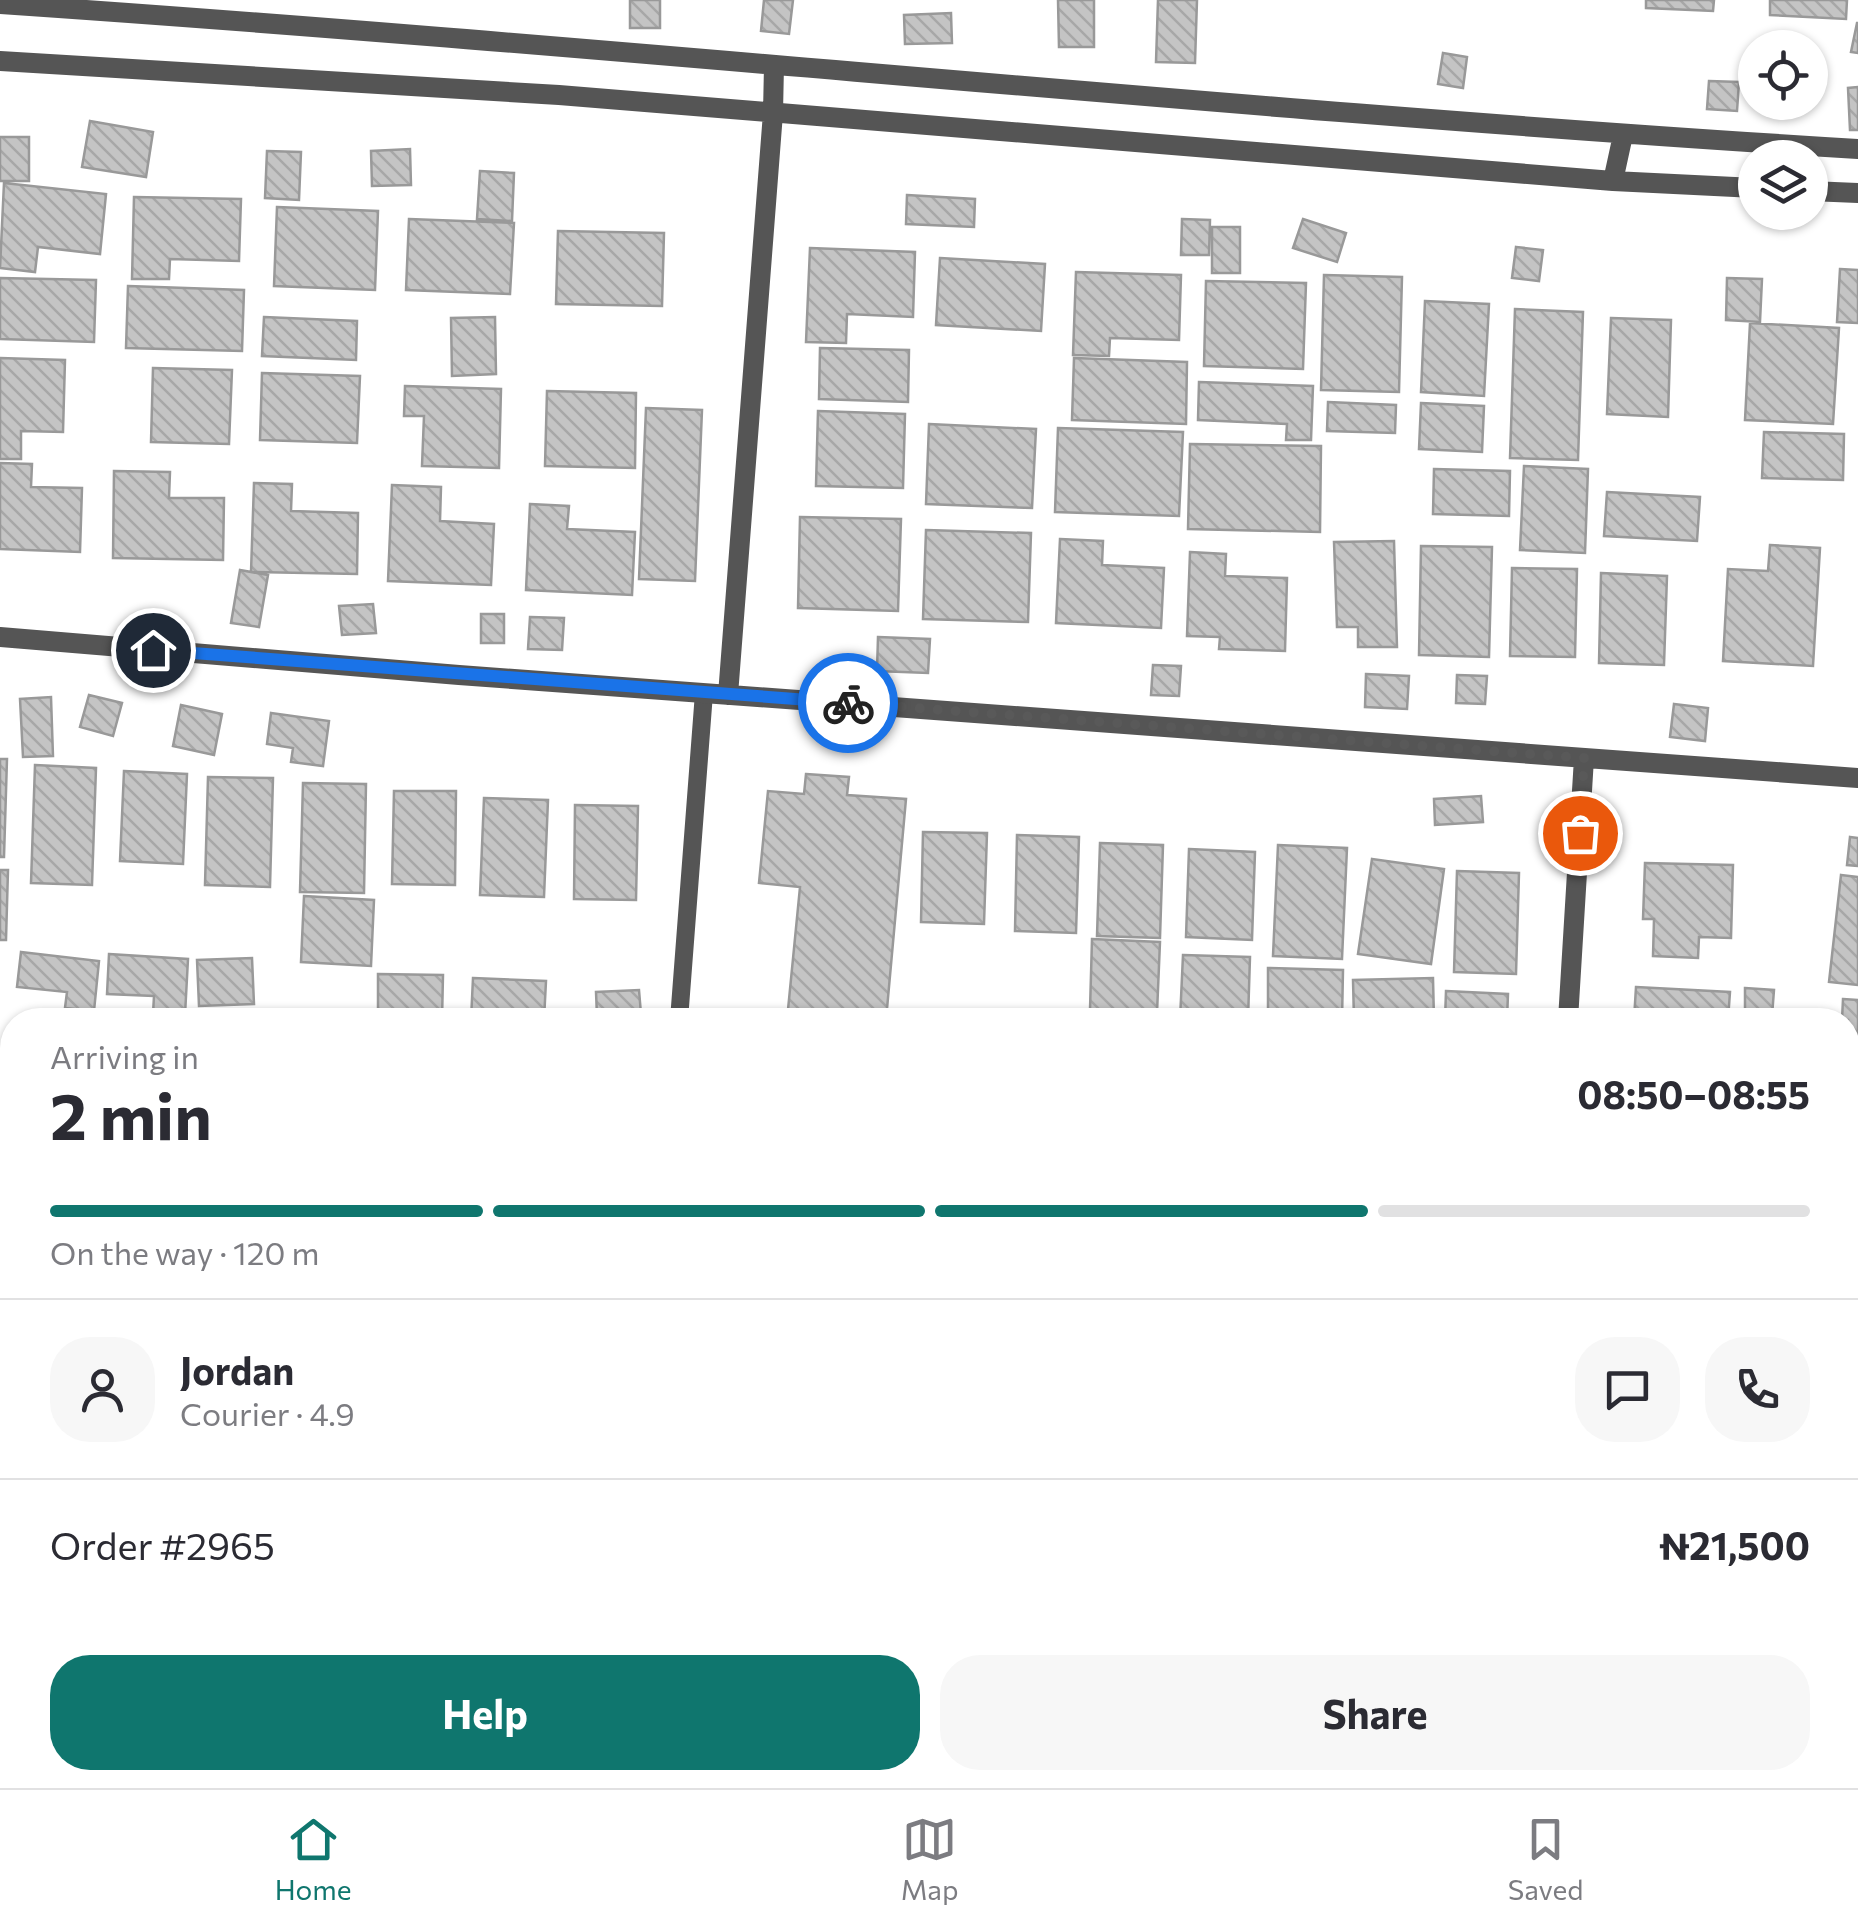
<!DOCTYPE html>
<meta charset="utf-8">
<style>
body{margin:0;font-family:Commissioner,sans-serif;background:#f7f7f7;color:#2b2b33;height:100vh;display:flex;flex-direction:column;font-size:38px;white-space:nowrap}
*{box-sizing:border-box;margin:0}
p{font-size:32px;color:#7c7c81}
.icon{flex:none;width:55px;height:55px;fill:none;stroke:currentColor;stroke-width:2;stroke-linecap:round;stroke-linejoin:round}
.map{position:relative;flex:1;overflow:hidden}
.side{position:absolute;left:0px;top:1008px;width:1860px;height:782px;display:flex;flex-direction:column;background:#fff;border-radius:40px 40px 0 0;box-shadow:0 2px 8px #0004}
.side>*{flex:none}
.buttons{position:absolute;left:1738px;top:30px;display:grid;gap:20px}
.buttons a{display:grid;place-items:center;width:90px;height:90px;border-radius:50%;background:#fff;box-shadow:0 2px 8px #0004;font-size:50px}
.pin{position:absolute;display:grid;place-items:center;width:85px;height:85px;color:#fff;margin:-42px;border:5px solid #fff;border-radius:50%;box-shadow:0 2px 10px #0007}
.courier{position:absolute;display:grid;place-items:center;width:100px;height:100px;margin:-50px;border:8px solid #1a73e8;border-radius:50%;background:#fff;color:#222;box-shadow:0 2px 12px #0007}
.summary em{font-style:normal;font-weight:700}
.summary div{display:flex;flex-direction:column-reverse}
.summary{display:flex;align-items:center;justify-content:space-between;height:170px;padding:0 50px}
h1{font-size:65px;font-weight:700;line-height:75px}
.bar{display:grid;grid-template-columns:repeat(4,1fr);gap:15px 10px;align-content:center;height:120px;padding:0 50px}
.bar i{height:12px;border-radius:8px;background:#e1e1e2}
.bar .active{background:#0f766e}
.bar p{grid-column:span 4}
.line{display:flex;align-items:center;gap:25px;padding:0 50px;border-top:2px solid #e1e1e2}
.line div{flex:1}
.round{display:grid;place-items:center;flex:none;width:105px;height:105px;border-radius:40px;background:#f7f7f7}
.action{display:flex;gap:20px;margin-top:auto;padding:20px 50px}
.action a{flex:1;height:115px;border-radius:40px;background:#0f766e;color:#fff;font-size:40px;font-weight:700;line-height:115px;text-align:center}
.action a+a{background:#f7f7f7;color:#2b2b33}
.dock{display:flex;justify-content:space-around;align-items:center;height:140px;border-top:2px solid #e1e1e2;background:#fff;font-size:28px;color:#7c7c81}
.dock a{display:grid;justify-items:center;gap:5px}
.dock .active{color:#0f766e}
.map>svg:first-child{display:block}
</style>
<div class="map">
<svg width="1858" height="1788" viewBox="0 0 1858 1788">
<defs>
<pattern id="building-back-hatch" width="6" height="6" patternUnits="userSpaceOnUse" patternTransform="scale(2.5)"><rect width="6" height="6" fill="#c4c4c4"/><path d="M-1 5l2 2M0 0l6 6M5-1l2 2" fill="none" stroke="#a7a7a7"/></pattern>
</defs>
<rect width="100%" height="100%" fill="#fff"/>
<path fill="url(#building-back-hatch)" stroke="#999" stroke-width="2.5" d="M630,0H660V28H630Z
M764,0H793L789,34L761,31Z
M1058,0H1094V47H1059Z
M1158,0H1197L1195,63L1156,62Z
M1646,0H1714L1713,11L1646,8Z
M1770,0H1847L1846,19L1770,15Z
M951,13L952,43L905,44L904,15Z
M1857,23H1858V53L1851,52Z
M1443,53L1467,57L1463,88L1438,84Z
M1709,81L1739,82L1737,111L1707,109Z
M1858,87V130H1850L1848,88Z
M90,121L153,132L146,177L82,167Z
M0,137H29V181H0Z
M410,149L411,185L372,186L371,151Z
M267,151L301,152L299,200L265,198Z
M480,171L514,173L512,221L477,219Z
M4,183L106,194L100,254L38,247L35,272L0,268Z
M907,195L975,199L974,227L906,224Z
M134,197L241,199L239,261L170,259L169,279H132Z
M277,207L378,211L375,290L274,286Z
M409,219L514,223L510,294L406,290Z
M1182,219L1210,220L1209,255H1181Z
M1303,219L1346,233L1337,262L1293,248Z
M1212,227H1240V273H1212Z
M558,231L664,233L662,306L556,304Z
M1516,247L1543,250L1539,281L1512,278Z
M810,248L915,252L913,317L847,314L846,343L806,342Z
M940,258L1045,264L1041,331L936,325Z
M1840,269L1858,270V323L1837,322Z
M1076,272L1181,275L1179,340L1110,338L1109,356L1073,355Z
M1324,275L1402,277L1399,392L1321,390Z
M0,278L96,280L94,342L0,339Z
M1727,278L1762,279L1760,322L1726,320Z
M1206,281L1306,283L1303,369L1204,366Z
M128,286L244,290L242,351L126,348Z
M1425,301L1489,304L1484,396L1421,392Z
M1515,309L1583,312L1578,460L1510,458Z
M264,317L357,321L356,360L262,356Z
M495,317L496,374L452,376L451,318Z
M1611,318L1671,320L1668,417L1607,414Z
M1750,323L1839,328L1833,424L1745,420Z
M820,348L909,350L908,402L819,399Z
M0,358L65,360L63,432L21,431V459H0Z
M1074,358L1187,362L1186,424L1072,420Z
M153,368L232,370L229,444L151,442Z
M262,373L360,376L357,443L260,440Z
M1199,382L1313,386L1311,440H1286L1287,424L1198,420Z
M405,386L501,389L499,468L422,466L424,416H404Z
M547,391L636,393L635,468L545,466Z
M1328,402L1396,405L1395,433L1327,431Z
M1421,403L1484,406L1482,452L1419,449Z
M646,408L702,410L695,581L639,579Z
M818,411L905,414L903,488L816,486Z
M929,424L1036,429L1032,508L926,504Z
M1058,428L1183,432L1179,516L1055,512Z
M1764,432L1844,434L1843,480L1762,478Z
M1190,444L1321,446L1320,532L1188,529Z
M0,463L32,464L31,487L82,488L80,552L0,549Z
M1524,466L1588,469L1585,553L1520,550Z
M1434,469L1510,471L1509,516L1433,514Z
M114,471L170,472L169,498H224L223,560L113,558Z
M254,483L292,484L291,511L358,513L357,574L251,572Z
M392,485L441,487L440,521L494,524L491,585L388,581Z
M1607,492L1700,497L1697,541L1604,536Z
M530,504L569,506L567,529L635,532L632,595L526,590Z
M800,517L901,519L898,611L798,608Z
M926,530L1031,533L1028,622L923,619Z
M1060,539L1103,541L1102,565L1164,568L1161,628L1056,623Z
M1394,541L1397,647H1358V627H1337L1334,542Z
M1770,545L1820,548L1813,666L1723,661L1728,569L1768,571Z
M1421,546L1492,547L1489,657L1419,655Z
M1190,552L1226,554L1225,576L1287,578L1285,651L1219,649L1220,637L1187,636Z
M1512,568L1577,569L1575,657L1510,656Z
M240,570L268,575L259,627L231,623Z
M1601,573L1667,576L1664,665L1599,663Z
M373,604L376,633L342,635L339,606Z
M481,614H504V643H481Z
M530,617L564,618L562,650L528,649Z
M878,637L930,639L928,673L877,671Z
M1153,665L1181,666L1179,696L1151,695Z
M1366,674L1409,676L1407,709L1365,707Z
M1457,675L1487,676L1485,704L1456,703Z
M89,695L122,703L113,736L80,727Z
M51,697L53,756L23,757L20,699Z
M1674,704L1708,708L1705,741L1670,737Z
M181,705L222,714L214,755L173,746Z
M271,713L329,721L323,766L291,762L293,748L267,744Z
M0,759H7L4,857H0Z
M35,765L96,768L92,885L31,883Z
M124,771L187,774L183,864L120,861Z
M806,774L849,777L847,795L906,799L886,1020H787L800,887L759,883L768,791L804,794Z
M208,777L273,778L270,887L205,885Z
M303,783L366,784L364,893L300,892Z
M394,791H456L455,885L392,884Z
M1481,796L1483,822L1435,825L1434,799Z
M484,798L548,800L544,897L480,895Z
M575,805L638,806L636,900L574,899Z
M923,832L987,833L984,924L921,922Z
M1017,835L1079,837L1076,933L1015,931Z
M1850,837L1858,838V866L1847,865Z
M1100,843L1163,845L1160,938L1097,936Z
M1278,845L1347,848L1342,959L1273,956Z
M1189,849L1255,852L1252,940L1186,937Z
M1372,859L1444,869L1431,964L1358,954Z
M1645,863L1733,865L1731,938L1699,937L1698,958L1653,956L1654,919H1643Z
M0,870H8L6,940H0Z
M1457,871L1519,873L1516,974L1454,972Z
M1841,875L1858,877V985L1829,982Z
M304,896L374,900L371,966L301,962Z
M1092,939L1160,942L1157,1013L1090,1010Z
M21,952L99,961L94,1011L65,1008L67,992L17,987Z
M109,954L188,959L185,1015L153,1014L154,996L107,994Z
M1183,955L1250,957L1248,1020H1180Z
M252,958L254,1004L199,1006L197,960Z
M1268,968L1343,970L1342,1020H1268Z
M378,974L443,975L442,1020L378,1019Z
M473,978L546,981L544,1020H471Z
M1433,978L1434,1020H1354L1353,980Z
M1636,987L1730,992L1728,1020H1634Z
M1745,988L1774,990L1772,1016L1745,1015Z
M639,990L641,1014L597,1016L596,992Z
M1446,991L1508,994L1507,1020H1445Z
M1843,999L1858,1000V1104H1848V1020H1842Z
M970,1012L971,1020H900V1014Z
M207,1018L282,1019V1020H207Z
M1848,1134H1858V1218L1848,1217Z
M0,1312L12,1313V1407L0,1406Z
M0,1421L12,1422V1476H0Z
M1848,1436L1858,1437L1857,1471L1848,1470Z
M1848,1481H1858V1574H1848Z
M0,1553L7,1555L0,1580Z
M1848,1736L1858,1737V1788H1794V1778H1848Z
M625,1778L658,1780L656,1788H623Z
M759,1778H795L793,1786Z
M828,1778H891L890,1788H827Z
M917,1778H992V1788H917Z
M1006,1778H1075L1074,1788H1004Z
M1093,1778H1153L1152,1788H1093Z
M1188,1778H1248L1246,1788H1186Z
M1276,1778H1333V1788H1275Z
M1452,1778H1514V1788H1452Z
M1697,1778H1782V1788H1696Z"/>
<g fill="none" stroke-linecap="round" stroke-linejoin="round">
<path stroke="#555" stroke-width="18" d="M679,1020L704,693"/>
<path stroke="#555" stroke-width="20" d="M0,4C620,46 1238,111 1858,149
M0,61L559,95L1613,181L1755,188
M1613,181L1623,135
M1810,191L1858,193
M0,637L459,675L1858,778
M728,695L773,113L774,65
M1568,1020L1584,758
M0,1201H12
M1848,1372L1858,1373
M0,1748L12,1750
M180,1778L244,1788"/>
</g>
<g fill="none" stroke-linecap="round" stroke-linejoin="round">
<path stroke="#595959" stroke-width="10" stroke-dasharray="0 18" d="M848,703L1584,758L1580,833"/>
<path stroke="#1a73e8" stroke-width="12" d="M153,650L848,703"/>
</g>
</svg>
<div class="buttons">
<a><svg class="icon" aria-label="locate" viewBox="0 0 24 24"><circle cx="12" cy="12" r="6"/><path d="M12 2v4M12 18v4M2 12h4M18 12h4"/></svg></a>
<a><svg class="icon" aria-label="layers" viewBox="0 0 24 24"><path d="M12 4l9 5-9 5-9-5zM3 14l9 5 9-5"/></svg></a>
</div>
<div class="pin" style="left:1580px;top:833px;background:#ea580c"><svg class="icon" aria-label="bag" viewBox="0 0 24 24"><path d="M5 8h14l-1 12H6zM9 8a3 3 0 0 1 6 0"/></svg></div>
<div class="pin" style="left:153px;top:650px;background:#1f2937"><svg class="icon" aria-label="home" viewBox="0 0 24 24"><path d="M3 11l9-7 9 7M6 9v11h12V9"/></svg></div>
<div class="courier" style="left:848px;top:703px"><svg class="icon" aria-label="bike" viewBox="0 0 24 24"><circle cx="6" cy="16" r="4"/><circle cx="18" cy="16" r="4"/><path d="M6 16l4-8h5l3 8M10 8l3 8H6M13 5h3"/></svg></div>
<section class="side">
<div class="summary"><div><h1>2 min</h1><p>Arriving in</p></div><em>08:50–08:55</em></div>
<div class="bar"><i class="active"></i><i class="active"></i><i class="active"></i><i></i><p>On the way · 120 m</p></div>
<div class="line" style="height:180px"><a class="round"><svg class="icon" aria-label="person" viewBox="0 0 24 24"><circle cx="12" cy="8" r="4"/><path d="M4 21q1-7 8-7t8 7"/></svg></a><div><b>Jordan</b><p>Courier · 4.9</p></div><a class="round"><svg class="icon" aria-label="chat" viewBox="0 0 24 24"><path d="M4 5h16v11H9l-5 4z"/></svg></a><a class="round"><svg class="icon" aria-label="phone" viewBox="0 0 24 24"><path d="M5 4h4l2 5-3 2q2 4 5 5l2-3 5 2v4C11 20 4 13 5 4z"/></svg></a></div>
<div class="line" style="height:130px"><div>Order #2965</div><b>₦21,500</b></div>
<div class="action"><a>Help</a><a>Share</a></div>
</section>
</div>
<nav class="dock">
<a class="active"><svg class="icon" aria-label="home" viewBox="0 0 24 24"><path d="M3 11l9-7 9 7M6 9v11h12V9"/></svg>Home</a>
<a><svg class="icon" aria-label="map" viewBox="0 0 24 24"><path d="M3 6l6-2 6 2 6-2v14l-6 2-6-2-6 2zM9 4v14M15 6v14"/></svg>Map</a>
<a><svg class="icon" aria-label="saved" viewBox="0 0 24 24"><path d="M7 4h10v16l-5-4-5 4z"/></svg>Saved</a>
</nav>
